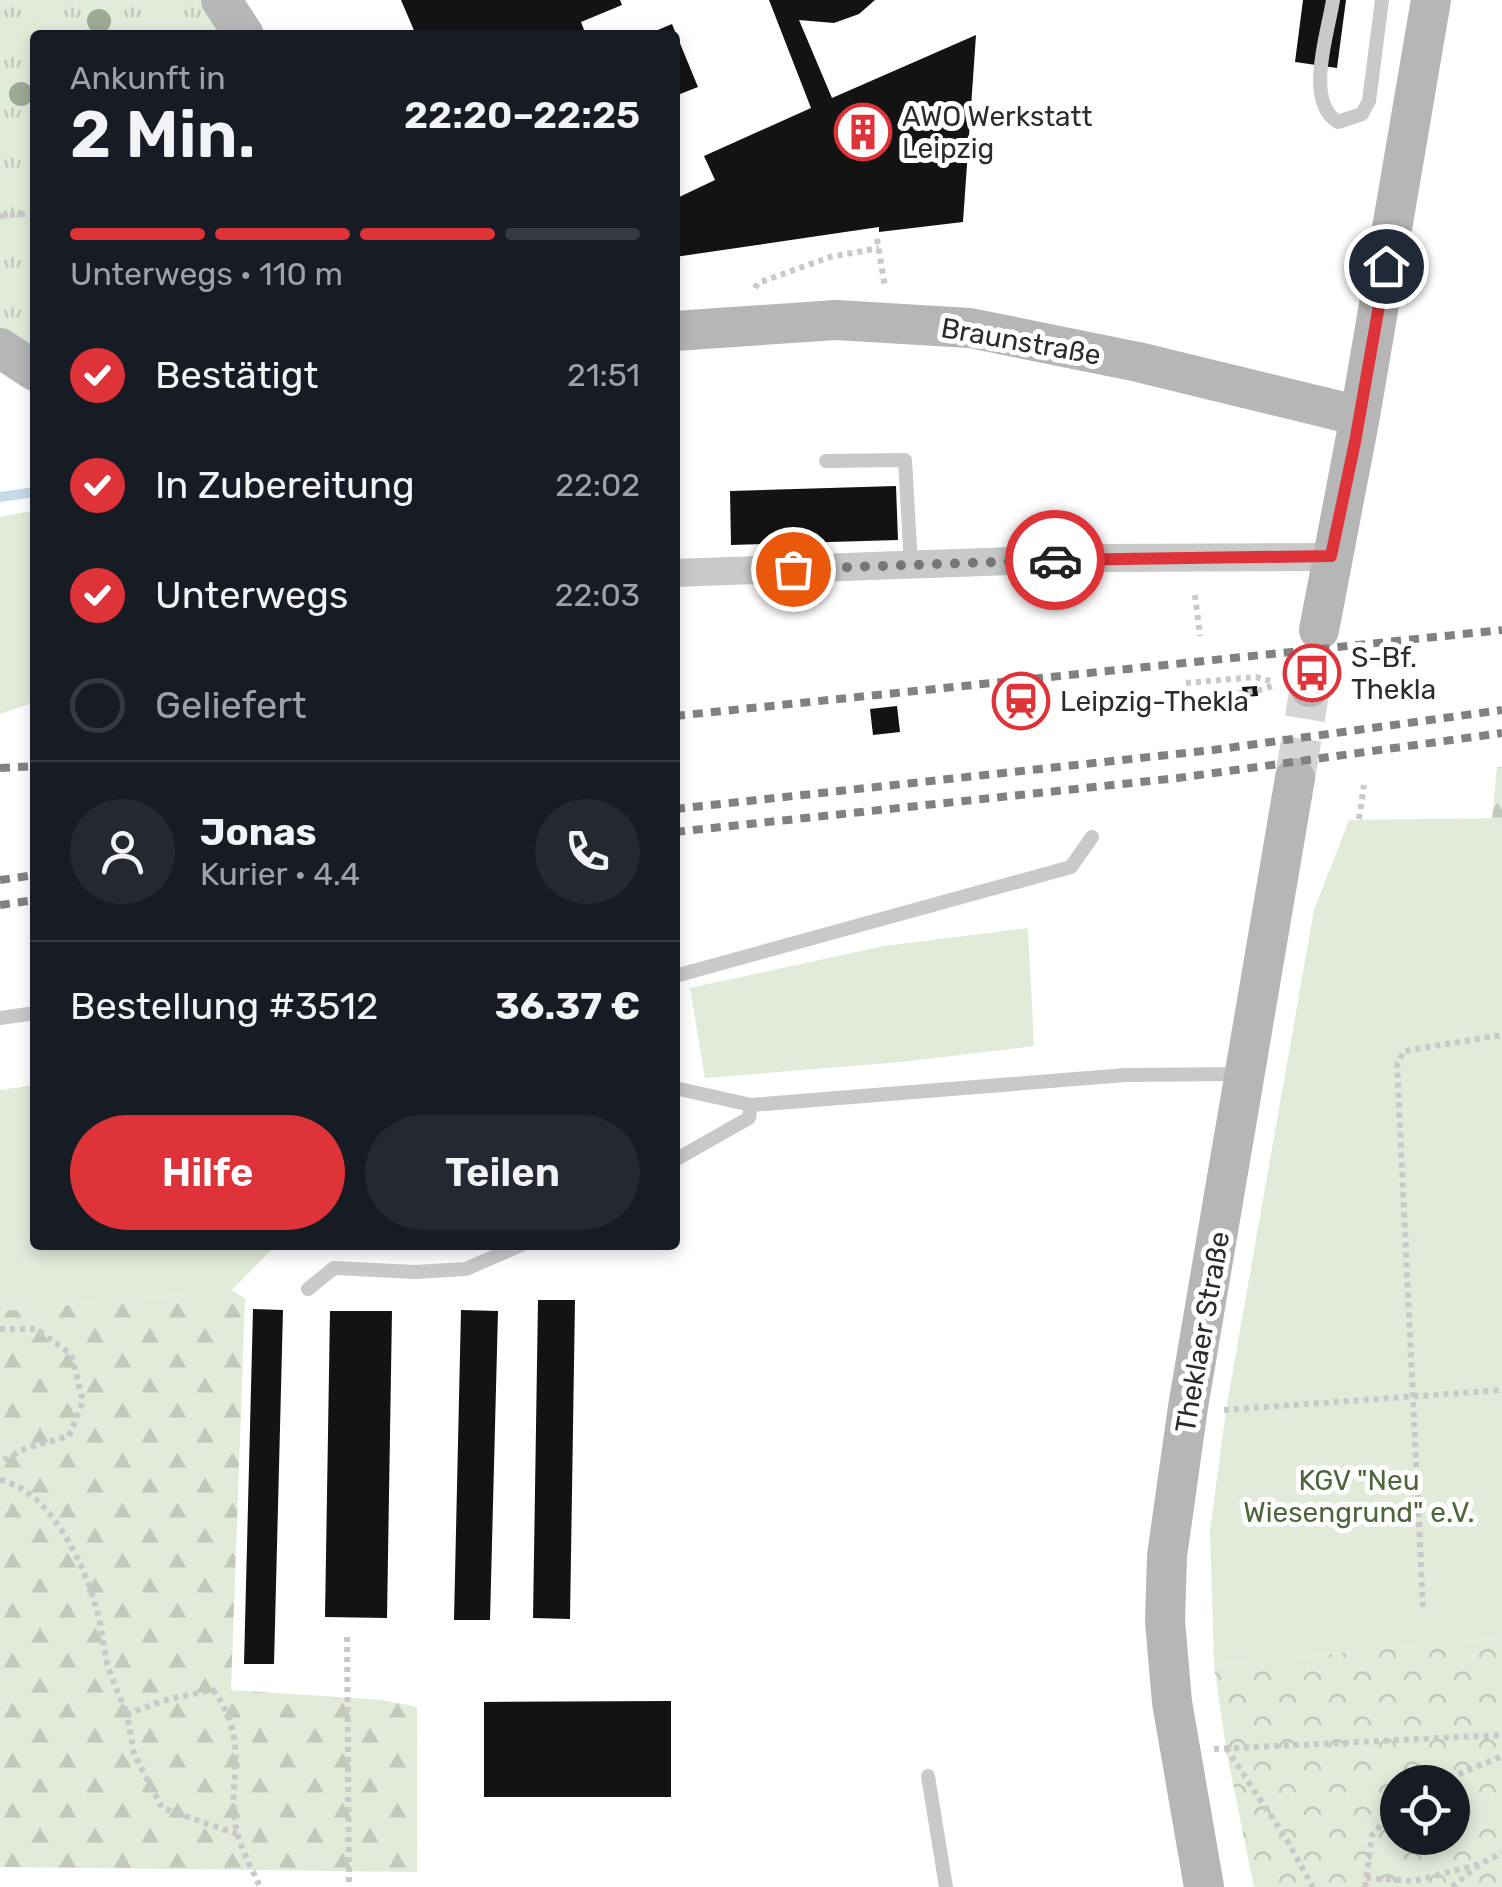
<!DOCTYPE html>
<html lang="de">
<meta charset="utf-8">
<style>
body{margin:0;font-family:Rubik,sans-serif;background:#242831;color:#f1f3f6;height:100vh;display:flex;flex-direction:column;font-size:38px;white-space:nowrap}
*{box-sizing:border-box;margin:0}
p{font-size:32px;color:#9ea1a6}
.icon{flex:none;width:55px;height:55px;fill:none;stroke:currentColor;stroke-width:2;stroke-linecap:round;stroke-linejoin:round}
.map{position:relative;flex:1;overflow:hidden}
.details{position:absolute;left:30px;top:30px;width:650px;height:1220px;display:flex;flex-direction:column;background:#171b24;border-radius:10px;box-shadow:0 5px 15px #0003}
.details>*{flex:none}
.controls{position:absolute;left:1380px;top:1765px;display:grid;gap:20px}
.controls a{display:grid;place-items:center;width:90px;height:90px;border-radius:50%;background:#171b24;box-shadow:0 5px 15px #0003;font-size:50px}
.pin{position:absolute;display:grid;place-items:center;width:85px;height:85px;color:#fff;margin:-42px;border:5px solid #fff;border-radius:50%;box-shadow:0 2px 10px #0007}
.courier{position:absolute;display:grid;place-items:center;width:100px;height:100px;margin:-50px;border:8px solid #de3339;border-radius:50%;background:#fff;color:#222;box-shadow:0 2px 12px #0007}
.head em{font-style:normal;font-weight:600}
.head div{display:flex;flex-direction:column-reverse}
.head{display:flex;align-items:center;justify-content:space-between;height:170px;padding:0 40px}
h1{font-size:65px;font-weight:600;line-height:75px}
.bar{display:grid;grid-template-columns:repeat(4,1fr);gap:15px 10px;align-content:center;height:120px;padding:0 40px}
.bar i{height:12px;border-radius:8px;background:#363941}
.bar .on{background:#de3339}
.bar p{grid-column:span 4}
.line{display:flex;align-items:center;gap:25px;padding:0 40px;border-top:2px solid #363941}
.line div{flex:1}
.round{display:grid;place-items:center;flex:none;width:105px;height:105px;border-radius:52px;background:#242831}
ol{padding:0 40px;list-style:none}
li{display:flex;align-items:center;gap:30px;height:110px}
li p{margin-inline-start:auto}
li .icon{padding:10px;border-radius:50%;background:#de3339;color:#fff;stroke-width:4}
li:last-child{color:#9ea1a6}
li i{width:55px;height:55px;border:5px solid #363941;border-radius:50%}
.button{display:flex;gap:20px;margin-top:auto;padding:20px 40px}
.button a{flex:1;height:115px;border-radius:60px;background:#de3339;color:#fff;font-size:40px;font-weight:600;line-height:115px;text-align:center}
.button a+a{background:#242831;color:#f1f3f6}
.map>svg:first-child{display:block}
</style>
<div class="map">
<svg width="1502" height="1887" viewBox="0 0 1502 1887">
<defs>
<pattern id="grass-tufts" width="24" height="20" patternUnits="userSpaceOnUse" patternTransform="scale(2.5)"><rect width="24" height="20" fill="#e2eada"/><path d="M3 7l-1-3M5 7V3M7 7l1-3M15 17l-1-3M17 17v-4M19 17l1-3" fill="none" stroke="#c2c9bb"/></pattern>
<pattern id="forest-firs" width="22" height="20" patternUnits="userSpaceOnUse" patternTransform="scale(2.5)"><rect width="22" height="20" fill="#e2eada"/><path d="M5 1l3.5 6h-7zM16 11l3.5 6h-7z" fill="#c2c9bb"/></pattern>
<pattern id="park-crowns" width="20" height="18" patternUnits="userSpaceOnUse" patternTransform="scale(2.5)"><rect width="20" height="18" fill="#e2eada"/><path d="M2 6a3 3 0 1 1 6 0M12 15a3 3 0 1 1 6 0" fill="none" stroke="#c2c9bb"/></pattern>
</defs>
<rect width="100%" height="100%" fill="#fff"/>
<path fill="url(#grass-tufts)" d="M0,0H200L224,35H35V355L0,329Z"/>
<path fill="url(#forest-firs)" d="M1497,767H1502V818L1492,820Z
M232,1290L245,1299L231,1690L383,1700L417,1707V1872L0,1867V1311Z"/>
<path fill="url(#park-crowns)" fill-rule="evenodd" d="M1502,1638V1887H1254L1227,1755L1214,1665ZM1398,1782H1452V1838H1398Z"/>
<path fill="#e2eada" d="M35,510V702L0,714V517Z
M1502,818V1638L1214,1665L1210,1531L1226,1410L1314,910L1349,820Z
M1028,928L1034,1046L901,1062L705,1078L690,988L884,946Z
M35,1085V1245H276L232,1290L0,1311V1090Z"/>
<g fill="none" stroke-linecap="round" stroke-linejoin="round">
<path stroke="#c6dae9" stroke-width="10" d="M0,497L35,492"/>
</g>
<path fill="#131313" d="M401,0H620L622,5L581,22L586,35H416Z
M769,0H875L859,14L834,23L799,20L832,98L976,35L963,222L879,232V227L675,257V199L715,180L704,156L811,108Z
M1303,0H1346L1337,68L1295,62Z
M672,24L698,87L675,96V35H646Z
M896,486L898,540L731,545L730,491Z
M1257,686L1258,696L1243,697L1242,687Z
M897,706L900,732L873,735L870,709Z
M538,1300H575L570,1619L533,1618Z
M253,1309L283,1310L274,1664H244Z
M461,1310L498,1311L490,1620H454Z
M330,1311H392L387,1618L325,1617Z
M671,1701V1797H484V1702Z"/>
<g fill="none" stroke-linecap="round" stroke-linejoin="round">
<path stroke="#d5d5d5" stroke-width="40" stroke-dasharray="40 20" stroke-linecap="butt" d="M1295,778L1310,687"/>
<path stroke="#c9c9c9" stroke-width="6" stroke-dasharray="5 5" stroke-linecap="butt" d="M0,216L35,213
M877,239L885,287
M755,288L758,283L830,257L879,248
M1195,595L1200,636
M1186,683L1256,677L1274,682
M1188,699L1257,691L1275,685
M1359,819L1364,785
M0,1329H36L71,1354L83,1401L69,1436L26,1448L0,1462
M1224,1410L1502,1390
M0,1480C51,1491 84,1564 97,1610C102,1628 103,1646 107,1663C112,1680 120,1697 127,1714
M1423,1607L1397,1064L1404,1051L1502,1035
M347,1637L349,1887
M1226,1748L1285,1837L1313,1887
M1214,1749L1502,1735
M1440,1782L1502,1756
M237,1834L162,1808L134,1754L127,1714L169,1699L213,1690C254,1745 223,1783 238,1836C243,1853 253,1871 260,1887
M1366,1878L1414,1881L1480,1864
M1365,1887L1372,1835L1398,1805
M1452,1887L1480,1864L1502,1853"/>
<path stroke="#c9c9c9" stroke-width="14" d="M1333,0C1328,33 1304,102 1338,122L1362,114L1369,101L1382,0
M826,461L905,460L911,565
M675,976L1071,867L1092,837
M0,1018L35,1013
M675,1088L751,1105
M675,1160L749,1118L751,1105L1126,1075L1241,1074
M308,1289L334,1268L415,1272L466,1269L521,1245
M928,1776L946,1887"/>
<path stroke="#c9c9c9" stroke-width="28" d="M675,573L1099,558L1331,557"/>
<path stroke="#b6b6b6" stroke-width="40" d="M221,0L244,35
M675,331L836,320L970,328L1138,362L1360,416
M0,348L35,371
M1319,630L1360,416L1431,0
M1310,687L1313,667
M1204,1887L1172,1702L1165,1621L1167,1556L1188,1407L1295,778"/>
<path stroke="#818181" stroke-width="8" stroke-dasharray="10 8" stroke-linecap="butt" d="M675,716L1502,630
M0,768L35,766
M675,809L1213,750L1502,710
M675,832L1178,778L1502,733
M0,880L35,875
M0,905L35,900"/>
</g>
<g fill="#9eab94">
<circle cx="99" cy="21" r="12"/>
<circle cx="21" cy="94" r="12"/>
</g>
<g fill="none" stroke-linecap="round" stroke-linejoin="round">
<path stroke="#767676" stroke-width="10" stroke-dasharray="0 18" d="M793,569L1055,560"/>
<path stroke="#de3339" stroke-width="12" d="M1055,560L1331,556L1355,442L1386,266"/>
</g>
<defs>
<g id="building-ring" transform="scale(2.875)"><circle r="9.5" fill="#fff" stroke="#de3339" stroke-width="1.5"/><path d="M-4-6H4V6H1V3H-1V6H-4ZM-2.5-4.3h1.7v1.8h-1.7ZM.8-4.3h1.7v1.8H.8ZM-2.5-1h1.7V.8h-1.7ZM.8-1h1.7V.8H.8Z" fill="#de3339"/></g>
<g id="bus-ring" transform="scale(2.875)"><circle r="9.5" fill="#fff" stroke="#de3339" stroke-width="1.5"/><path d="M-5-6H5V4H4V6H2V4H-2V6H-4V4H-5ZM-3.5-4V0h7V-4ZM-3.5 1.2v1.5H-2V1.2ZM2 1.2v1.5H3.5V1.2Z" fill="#de3339"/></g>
<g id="station-ring" transform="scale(2.875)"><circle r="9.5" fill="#fff" stroke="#de3339" stroke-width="1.5"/><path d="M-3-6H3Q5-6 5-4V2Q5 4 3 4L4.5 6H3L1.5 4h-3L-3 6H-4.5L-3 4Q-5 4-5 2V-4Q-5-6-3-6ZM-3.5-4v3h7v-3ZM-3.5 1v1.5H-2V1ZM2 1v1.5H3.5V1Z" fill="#de3339"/></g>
</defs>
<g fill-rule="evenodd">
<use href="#building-ring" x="863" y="132"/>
<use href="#bus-ring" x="1312" y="673"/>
<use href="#station-ring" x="1021" y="701"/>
</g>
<g text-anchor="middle" stroke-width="10" stroke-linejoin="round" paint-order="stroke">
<g font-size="28" fill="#2c2c2c" stroke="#fff" text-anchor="start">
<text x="902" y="126">AWO Werkstatt<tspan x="902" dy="32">Leipzig</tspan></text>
<text x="1351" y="667">S-Bf.<tspan x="1351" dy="32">Thekla</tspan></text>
<text x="1060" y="711">Leipzig-Thekla</text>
</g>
<g font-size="28" fill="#2c2c2c" stroke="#fff">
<text transform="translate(1021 341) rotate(10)" y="10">Braunstraße</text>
<text transform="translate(1202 1332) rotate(-80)" y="10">Theklaer Straße</text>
</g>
<g font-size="28" fill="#4e663c" stroke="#fff">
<text x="1359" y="1490">KGV "Neu<tspan x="1359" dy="32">Wiesengrund" e.V.</tspan></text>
</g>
</g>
</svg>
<div class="controls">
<a><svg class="icon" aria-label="locate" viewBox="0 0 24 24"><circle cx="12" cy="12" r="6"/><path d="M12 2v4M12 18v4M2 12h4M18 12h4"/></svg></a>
</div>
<div class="pin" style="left:793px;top:569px;background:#ea580c"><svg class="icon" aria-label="bag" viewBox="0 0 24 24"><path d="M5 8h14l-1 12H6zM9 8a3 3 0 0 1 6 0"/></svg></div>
<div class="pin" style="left:1386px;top:266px;background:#1f2937"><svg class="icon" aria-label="home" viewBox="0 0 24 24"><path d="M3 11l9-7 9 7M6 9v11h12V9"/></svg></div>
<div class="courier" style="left:1055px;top:560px"><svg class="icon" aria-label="car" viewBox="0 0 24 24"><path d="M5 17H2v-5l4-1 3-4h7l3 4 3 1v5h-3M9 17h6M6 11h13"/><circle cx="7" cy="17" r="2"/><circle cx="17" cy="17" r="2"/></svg></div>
<section class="details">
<div class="head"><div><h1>2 Min.</h1><p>Ankunft in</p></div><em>22:20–22:25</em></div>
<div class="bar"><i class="on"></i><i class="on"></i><i class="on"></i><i></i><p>Unterwegs · 110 m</p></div>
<ol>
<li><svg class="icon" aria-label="check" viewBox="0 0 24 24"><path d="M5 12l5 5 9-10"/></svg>Bestätigt<p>21:51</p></li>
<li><svg class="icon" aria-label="check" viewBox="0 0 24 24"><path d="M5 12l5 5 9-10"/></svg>In Zubereitung<p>22:02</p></li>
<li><svg class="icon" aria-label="check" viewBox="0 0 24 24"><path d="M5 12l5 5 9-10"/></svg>Unterwegs<p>22:03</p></li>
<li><i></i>Geliefert</li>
</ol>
<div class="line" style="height:180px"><a class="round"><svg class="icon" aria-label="person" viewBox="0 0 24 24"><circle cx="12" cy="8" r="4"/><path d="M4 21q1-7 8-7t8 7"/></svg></a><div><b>Jonas</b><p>Kurier · 4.4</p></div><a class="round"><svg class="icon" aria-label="phone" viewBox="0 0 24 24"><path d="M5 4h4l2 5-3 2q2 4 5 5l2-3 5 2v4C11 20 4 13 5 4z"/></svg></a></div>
<div class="line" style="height:130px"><div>Bestellung #3512</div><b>36.37 €</b></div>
<div class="button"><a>Hilfe</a><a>Teilen</a></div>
</section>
</div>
